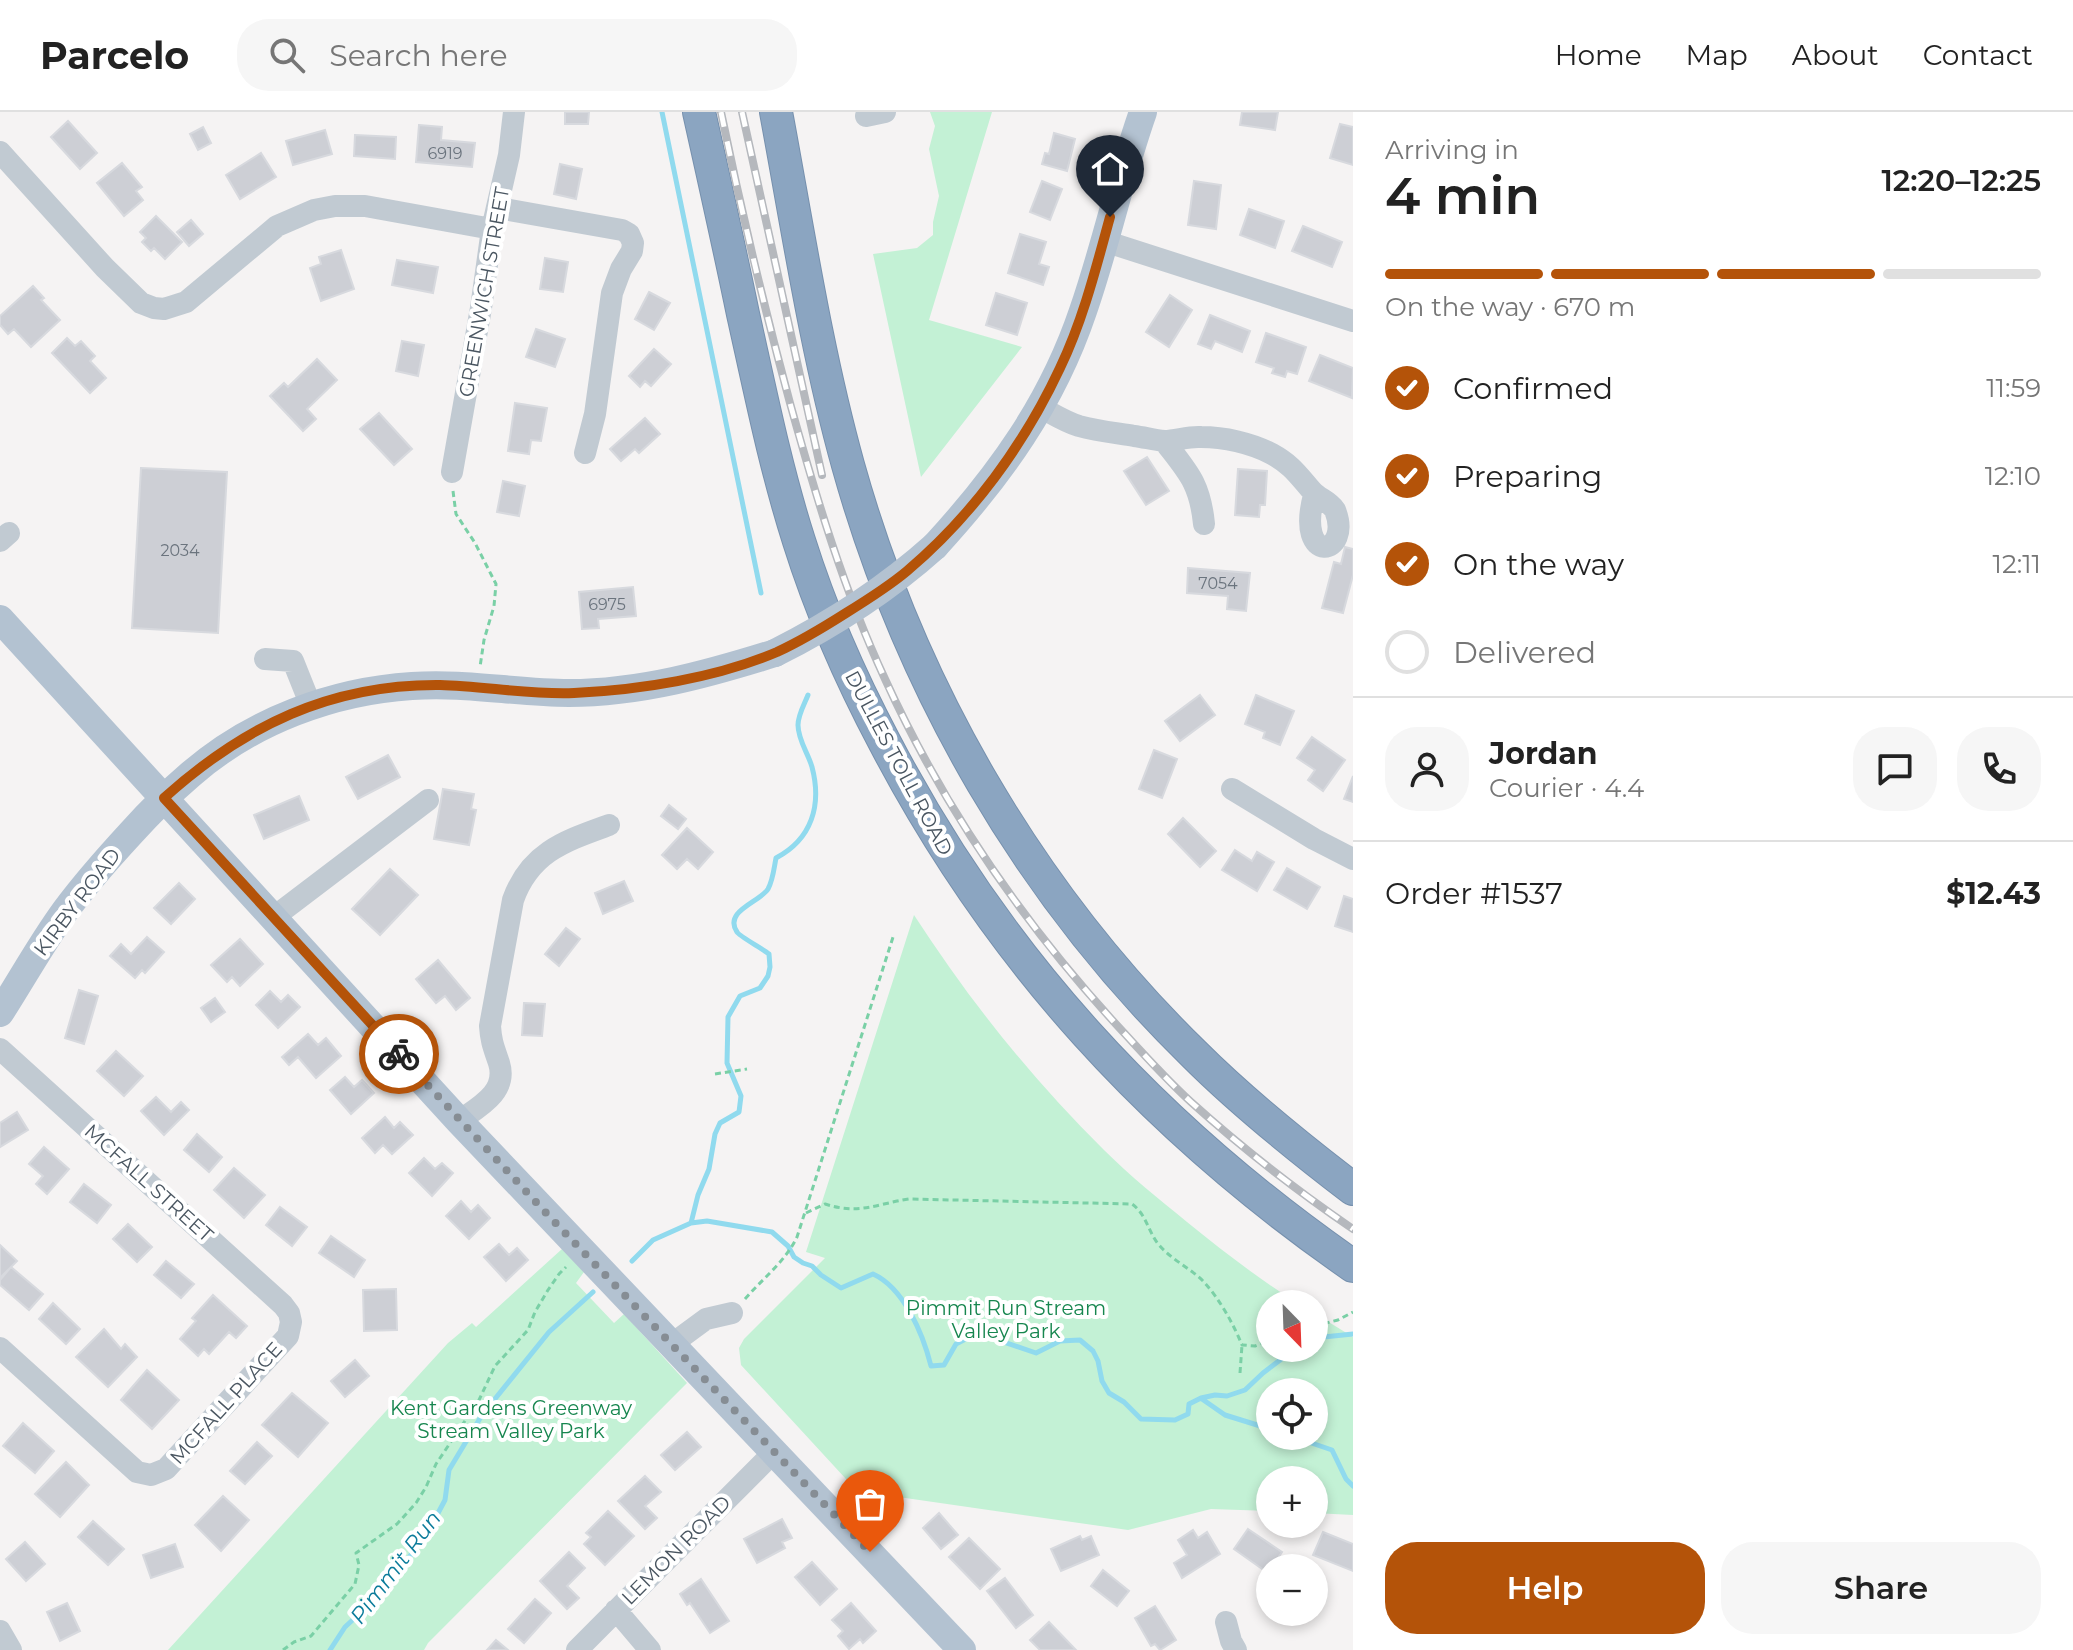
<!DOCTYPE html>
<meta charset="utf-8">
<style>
body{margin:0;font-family:Montserrat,sans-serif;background:#f6f6f6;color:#222;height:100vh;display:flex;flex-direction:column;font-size:30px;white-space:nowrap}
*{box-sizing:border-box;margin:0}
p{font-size:26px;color:#767676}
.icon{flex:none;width:44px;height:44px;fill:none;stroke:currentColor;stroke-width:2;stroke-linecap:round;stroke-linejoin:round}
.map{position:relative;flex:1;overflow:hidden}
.side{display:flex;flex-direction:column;background:#fff;width:720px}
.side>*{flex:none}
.needle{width:52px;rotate:157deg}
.tools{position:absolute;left:1256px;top:1178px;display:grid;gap:16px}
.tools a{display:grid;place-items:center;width:72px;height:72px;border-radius:50%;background:#fff;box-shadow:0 4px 12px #0003;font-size:40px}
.pin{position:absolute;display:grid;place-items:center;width:68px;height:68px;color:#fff;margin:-82px -34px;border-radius:50% 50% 50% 0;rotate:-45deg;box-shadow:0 0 8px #0007}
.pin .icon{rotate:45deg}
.courier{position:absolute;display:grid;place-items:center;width:80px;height:80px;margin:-40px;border:6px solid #b45309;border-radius:50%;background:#fff;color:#222;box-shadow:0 2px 10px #0007}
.head em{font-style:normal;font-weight:600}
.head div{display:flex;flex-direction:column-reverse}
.head{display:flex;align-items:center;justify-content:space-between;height:136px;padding:0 32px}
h1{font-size:52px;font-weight:600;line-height:60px}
.bar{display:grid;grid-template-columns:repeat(4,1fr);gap:12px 8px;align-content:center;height:96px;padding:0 32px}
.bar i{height:10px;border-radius:6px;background:#e0e0e0}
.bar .on{background:#b45309}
.bar p{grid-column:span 4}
.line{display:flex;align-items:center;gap:20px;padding:0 32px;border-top:2px solid #e0e0e0}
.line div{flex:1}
.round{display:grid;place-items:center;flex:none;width:84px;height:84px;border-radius:32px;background:#f6f6f6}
ol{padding:0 32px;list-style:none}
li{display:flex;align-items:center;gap:24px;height:88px}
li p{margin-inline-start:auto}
li .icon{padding:8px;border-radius:50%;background:#b45309;color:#fff;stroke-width:4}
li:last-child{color:#767676}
li i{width:44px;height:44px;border:4px solid #e0e0e0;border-radius:50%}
.primary-button{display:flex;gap:16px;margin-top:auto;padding:16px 32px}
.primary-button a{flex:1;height:92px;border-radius:32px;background:#b45309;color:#fff;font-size:32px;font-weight:600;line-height:92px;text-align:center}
.primary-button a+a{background:#f6f6f6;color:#222}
header{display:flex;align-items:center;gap:48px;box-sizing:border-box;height:112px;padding:0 40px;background:#fff;border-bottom:2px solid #e0e0e0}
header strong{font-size:38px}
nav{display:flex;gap:44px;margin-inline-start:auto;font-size:28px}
.search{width:560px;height:72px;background:#f6f6f6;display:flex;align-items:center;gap:20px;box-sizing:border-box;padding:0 28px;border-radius:32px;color:#767676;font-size:30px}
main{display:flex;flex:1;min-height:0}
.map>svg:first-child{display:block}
</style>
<header>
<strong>Parcelo</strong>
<div class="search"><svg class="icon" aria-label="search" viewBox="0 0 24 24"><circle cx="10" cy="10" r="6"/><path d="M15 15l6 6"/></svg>Search here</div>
<nav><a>Home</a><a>Map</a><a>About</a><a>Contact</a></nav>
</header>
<main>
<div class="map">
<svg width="1353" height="1538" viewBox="0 0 1353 1538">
<rect width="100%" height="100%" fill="#f5f3f3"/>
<path fill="#c3f1d5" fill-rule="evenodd" d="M930,0H992L929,208L1022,235L921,365L873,142L917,136L933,123V110L939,84L929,37L935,14Z
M914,803C969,888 1032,967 1104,1038C1130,1064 1159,1087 1187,1110C1223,1139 1260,1168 1299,1192H1270V1236H1314V1201L1353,1225V1403L1314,1401V1368H1270V1399L1211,1397L1128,1418L857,1379L741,1253L739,1236L744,1227L825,1146L806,1140ZM1314,1280V1324H1270V1280Z
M562,1137L584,1160L576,1171L614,1211L624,1202L687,1271L428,1531L424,1538H168L448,1231L472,1211L476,1215Z"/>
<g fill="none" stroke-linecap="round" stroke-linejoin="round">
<path stroke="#90daee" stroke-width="5" d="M662,0L761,481
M691,1111L698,1083L709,1057L715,1022L720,1011L739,1000L741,984L727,951L728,905L740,884L760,876L768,864L770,855L769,842C763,837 739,824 737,820C723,799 760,790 768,777C773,768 774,756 776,746C812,727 822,693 812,655C808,641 798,628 798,613C798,603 804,593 808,583
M632,1149L653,1128L691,1111L707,1109L772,1120L788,1134L794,1145L803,1151L812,1154L821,1163L841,1176L873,1162C904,1176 923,1222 931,1254L944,1253L956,1232L977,1221L1036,1241L1060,1229L1080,1228L1093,1239L1098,1249L1102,1269L1109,1281L1124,1290L1141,1307L1175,1308L1188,1302L1189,1292L1201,1286L1215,1283L1227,1284L1245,1278L1263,1261L1296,1236
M1314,1226L1353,1222
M1202,1287L1225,1303L1270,1317
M1291,1324L1332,1338L1346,1367L1353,1374
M330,1538L345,1515L384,1479L428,1420L445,1388L449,1358L482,1303L549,1220L593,1180"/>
</g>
<path fill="#cdcfd5" stroke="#d7d9de" stroke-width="2" d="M565,0H589L588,12H565Z
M1242,0H1278L1275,18L1240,13Z
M68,9L97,41L80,57L51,25Z
M1340,12L1353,15V53L1330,46Z
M419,13L442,15L441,28L475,31L472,55L416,50Z
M203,15L211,31L198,38L190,22Z
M325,18L332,42L293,53L286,29Z
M1054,21L1075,27L1067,59L1042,52L1045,41L1049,42Z
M355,23L396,25L395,47L354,44Z
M261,41L276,65L240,87L226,63Z
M122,51L142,75L136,79L143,88L124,104L97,71Z
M560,52L582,57L576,87L554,82Z
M1042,69L1062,77L1050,108L1030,100Z
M1194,69L1221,73L1216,117L1188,113Z
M1249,97L1284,109L1275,136L1240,123Z
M156,104L182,130L165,147L154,136L151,139L142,130L146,126L140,120Z
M191,108L203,122L189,134L177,120Z
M1303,114L1342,130L1332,155L1292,139Z
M1020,122L1046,130L1039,152L1049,155L1043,173L1008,161Z
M341,138L354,177L321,189L310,156L321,152L319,145Z
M545,146L568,150L563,180L540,177Z
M397,148L438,155L433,181L392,173Z
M33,174L44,186L41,188L60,208L31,235L14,217L8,222L0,213V204Z
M649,180L670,191L654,218L635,207Z
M996,181L1027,191L1017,223L986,213Z
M1170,183L1192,198L1169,235L1146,220Z
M1210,203L1250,219L1242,240L1215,229L1211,237L1198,232Z
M536,217L565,227L555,255L526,245Z
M1266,221L1306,235L1297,262L1287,259L1285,265L1272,261L1274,256L1256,250Z
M67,226L75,234L81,229L95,244L90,249L106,266L90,281L52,241Z
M402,229L424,233L418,264L396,259Z
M654,237L671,252L651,274L645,269L640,275L629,264Z
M1320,243L1353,256L1352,286L1309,269Z
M317,247L337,268L307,297L316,307L303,319L270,284L284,271L288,275Z
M515,291L547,296L541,329L531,328L529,342L508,339Z
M379,301L412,337L394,353L360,317Z
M645,306L660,322L639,341L635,337L621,349L610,337Z
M1147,345L1169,379L1146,393L1124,359Z
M141,356L227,360L218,521L132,516Z
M1238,357L1267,359L1265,393H1260L1259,405L1235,403Z
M503,369L525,374L519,404L497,400Z
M1345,435L1353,437V463L1343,501L1322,496L1334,450L1341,452Z
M1188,456L1250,461L1246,499L1227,497L1228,484L1187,481Z
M633,475L636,504L598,507L599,516L582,517L579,480Z
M1200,583L1215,603L1180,629L1165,609Z
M1256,583L1294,599L1280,633L1263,626L1265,620L1245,612Z
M1312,625L1345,648L1323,679L1308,668L1315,658L1297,646Z
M1154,638L1177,647L1162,686L1139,677Z
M388,643L400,665L358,687L346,665Z
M1353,664V690L1344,687Z
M443,677L474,682L471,697L476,698L469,733L434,727Z
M299,684L309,708L264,727L254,703Z
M669,693L686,707L678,717L661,704Z
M1183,706L1216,739L1200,755L1168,722Z
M687,716L713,740L698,757L687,747L677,757L662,743Z
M1235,738L1252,749L1257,740L1274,750L1257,779L1222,758Z
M1287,756L1320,775L1307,797L1274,778Z
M390,757L418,783L380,823L352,797Z
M624,769L633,789L603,802L595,781Z
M179,771L195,787L171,812L154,796Z
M1344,784L1353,787V820L1335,814Z
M566,816L580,827L559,854L545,842Z
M147,825L164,840L145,861L142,858L135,866L110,844L121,832L131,842Z
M240,827L263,852L240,874L232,865L227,870L211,853Z
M438,848L470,886L456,898L445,884L436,891L416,867Z
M79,878L98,884L84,932L65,926Z
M270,879L281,890L288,883L300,895L278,916L256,893Z
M215,886L225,900L211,910L201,896Z
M524,891L545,892L542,924L522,923Z
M308,922L318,933L326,926L341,944L316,966L298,945L289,953L282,945Z
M116,939L143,964L124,984L97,959Z
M345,965L354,975L362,968L374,981L351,1002L330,978Z
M156,985L171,1000L181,990L189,998L164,1023L141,999Z
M17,1000L28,1018L0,1035V1011Z
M385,1005L394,1016L400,1010L413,1023L392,1042L383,1033L375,1041L362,1026Z
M197,1022L222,1045L209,1060L184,1038Z
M44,1035L69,1057L47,1082L36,1072L43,1064L29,1052Z
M424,1046L435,1057L442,1051L453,1061L432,1084L409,1061Z
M234,1056L265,1083L244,1106L214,1078Z
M84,1072L111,1093L97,1111L70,1090Z
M461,1089L471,1100L478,1093L490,1106L469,1127L446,1104Z
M280,1095L307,1115L292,1134L266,1113Z
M128,1112L152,1135L137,1150L113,1127Z
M331,1124L365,1148L354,1165L319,1141Z
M499,1132L509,1143L517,1136L528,1148L506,1169L484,1145Z
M0,1133L17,1149L0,1166Z
M166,1149L194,1172L181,1186L154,1163Z
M11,1155L43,1182L29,1198L0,1173V1168Z
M396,1177L397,1218L364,1219L363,1178Z
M213,1183L247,1214L236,1226L229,1220L209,1242L204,1237L198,1244L180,1227L196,1209L192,1206Z
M53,1191L80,1217L66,1232L39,1207Z
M104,1217L121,1237L125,1232L137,1245L108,1275L76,1245Z
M355,1248L369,1264L345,1285L331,1269Z
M147,1258L179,1288L152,1317L121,1288Z
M292,1281L328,1311L298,1345L262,1313Z
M23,1311L54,1339L35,1361L3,1334Z
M687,1320L701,1335L675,1358L661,1343Z
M257,1330L272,1344L245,1372L230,1359Z
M66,1350L89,1373L60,1405L35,1382Z
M645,1364L661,1380L645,1394L657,1406L645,1417L618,1389Z
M223,1384L249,1408L221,1439L195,1413Z
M608,1399L634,1424L605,1453L584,1432L591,1425L586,1421Z
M939,1401L958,1423L941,1437L923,1416Z
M782,1407L792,1426L782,1430L785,1436L757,1451L744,1427Z
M93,1409L124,1437L108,1453L78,1425Z
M1248,1417L1282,1440L1268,1461L1234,1437Z
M1193,1418L1198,1426L1207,1420L1220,1442L1182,1466L1174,1451L1187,1443L1178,1428Z
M1323,1420L1353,1432V1459L1313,1443Z
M1080,1424L1082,1428L1091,1424L1099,1443L1061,1459L1051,1437Z
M969,1426L1000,1457L980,1477L949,1445Z
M25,1430L45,1452L26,1469L6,1447Z
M175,1432L183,1455L151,1466L143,1443Z
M569,1440L585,1456L567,1474L579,1486L567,1497L540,1469Z
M812,1450L837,1477L820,1493L795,1465Z
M1103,1458L1129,1479L1117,1494L1091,1474Z
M1005,1466L1033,1503L1016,1516L987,1479Z
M701,1467L729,1509L710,1521L690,1491L687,1493L680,1482Z
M535,1487L551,1501L524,1531L508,1517Z
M67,1491L80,1519L60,1529L47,1500Z
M851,1491L876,1519L863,1531L860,1527L849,1537L838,1524L843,1519L832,1508Z
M1155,1494L1176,1528L1160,1538L1155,1532L1151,1534L1135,1506Z
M1049,1510L1076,1538H1040L1030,1528Z
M496,1528L508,1538H487Z"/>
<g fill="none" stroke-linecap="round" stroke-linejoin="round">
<g stroke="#7690ad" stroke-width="34">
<path id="highway" d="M699,0C714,67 729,134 743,202C760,278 775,354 799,429C821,499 851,567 885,631C998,847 1153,1015 1353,1154
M776,0C798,118 816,238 848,353C910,575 1029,781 1194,942C1243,991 1298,1035 1353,1077"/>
</g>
<path stroke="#7ad0a6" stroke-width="3" stroke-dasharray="6 4" stroke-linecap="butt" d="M453,379L456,402L475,431L496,472L494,494L484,528L480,555
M715,962L747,957
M806,1101L825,1092C859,1103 876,1092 909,1087L1132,1092C1147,1103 1148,1120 1159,1133C1172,1148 1190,1156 1203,1169C1219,1186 1233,1211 1242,1233L1255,1234L1270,1228
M745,1187C763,1166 785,1150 797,1125L894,822
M1314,1214L1338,1208L1353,1200
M1240,1261L1242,1233
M283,1538L294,1530L311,1524L355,1472L359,1453L356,1441L397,1412L416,1391L426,1375L436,1352L479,1288L495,1254L528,1218L535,1200L548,1178L559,1162L566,1155"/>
<path stroke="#c1cad2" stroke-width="22" d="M866,4L885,0
M0,40L105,156L141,191L154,196L164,197L186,190L277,114L314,98L335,94H365L492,117
M498,96L622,118L629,122L633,131L632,139L621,157L612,181L595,302L585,341
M1104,129L1353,209
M1040,295C1053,302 1066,310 1079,314C1097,319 1116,321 1134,324C1143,325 1154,328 1164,329C1176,329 1188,324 1201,325C1224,325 1251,331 1272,342C1292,353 1298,363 1312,379C1319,387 1328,388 1335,398C1353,444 1295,455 1314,383
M1164,329C1188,360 1200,371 1204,412
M452,360L481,196L492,117L509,43L514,0
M0,429L9,421
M265,547L293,549L311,594
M1232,677L1314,727L1353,747
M274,805L428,688
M0,937L283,1193L289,1201L291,1210
M459,1009C479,995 508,980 499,951C494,936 491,930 490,914L513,788C530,740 565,729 609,713
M672,1232L706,1207L732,1201
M0,1236L137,1360L151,1363L166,1357L288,1224L291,1210
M616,1498L650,1538
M1226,1510L1231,1529L1236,1538
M0,1519L11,1538
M577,1538L775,1339"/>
<path stroke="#b3c2d1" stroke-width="28" d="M935,434C1000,363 1052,291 1083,199C1106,133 1120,65 1143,0
M0,507L459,1009L962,1538
M0,901C22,867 41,832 65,799C85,772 108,746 131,721C150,700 170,680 191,662C252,609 333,579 412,574C464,570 517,581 569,581C640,581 708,562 775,541"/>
<use href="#highway" stroke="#8ba5c1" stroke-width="32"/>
<g stroke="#b5b8bd" stroke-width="8">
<path id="rail" d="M721,0C741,98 764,195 790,291C816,385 844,479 885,567C945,699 1028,818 1126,923C1147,946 1168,969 1191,990C1242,1036 1296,1078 1353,1117
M742,0L822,363"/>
</g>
<use href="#rail" stroke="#fff" stroke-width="5" stroke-dasharray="15" stroke-linecap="butt"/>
<path stroke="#b3c2d1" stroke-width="28" d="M775,541C833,512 886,478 935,434"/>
</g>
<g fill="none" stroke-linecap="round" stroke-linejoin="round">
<path stroke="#868d94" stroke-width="8" stroke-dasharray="0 14.4" d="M399,942L547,1102L870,1440"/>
<path stroke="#b45309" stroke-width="10" d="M399,942L164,686C244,614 330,572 440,573C484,574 529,583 574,581C640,578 716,566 777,540C801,529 824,515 846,501C867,488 888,475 907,459C972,404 1024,333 1060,256C1083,208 1096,156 1110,105"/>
</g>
<g text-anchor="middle" stroke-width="8" stroke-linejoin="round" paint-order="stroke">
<g font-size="16" fill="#6b747e">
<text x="445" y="47">6919</text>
<text x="180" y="444">2034</text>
<text x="1218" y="477">7054</text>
<text x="607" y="498">6975</text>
</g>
<g font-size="20" fill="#4a5661" stroke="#fff">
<text transform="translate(484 180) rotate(-80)" y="7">GREENWICH STREET</text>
<text transform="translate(899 651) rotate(62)" y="7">DULLES TOLL ROAD</text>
<text transform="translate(77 790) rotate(-53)" y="7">KIRBY ROAD</text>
<text transform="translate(149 1071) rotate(42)" y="7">MCFALL STREET</text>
<text transform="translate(226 1291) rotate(-48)" y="7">MCFALL PLACE</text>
<text transform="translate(676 1438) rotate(-45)" y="7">LEMON ROAD</text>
</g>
<g font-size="20" fill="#17864f" stroke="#fff">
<text x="1006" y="1203">Pimmit Run Stream<tspan x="1006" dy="23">Valley Park</tspan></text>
<text x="511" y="1303">Kent Gardens Greenway<tspan x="511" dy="23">Stream Valley Park</tspan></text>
</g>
<g font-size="22" font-style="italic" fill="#0c7c9b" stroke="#fff">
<text transform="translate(395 1455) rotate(-53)" y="8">Pimmit Run</text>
</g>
</g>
</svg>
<div class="tools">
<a><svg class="needle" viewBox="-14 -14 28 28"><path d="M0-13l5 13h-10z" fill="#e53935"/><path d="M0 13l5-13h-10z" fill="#767676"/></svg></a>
<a><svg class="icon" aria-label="locate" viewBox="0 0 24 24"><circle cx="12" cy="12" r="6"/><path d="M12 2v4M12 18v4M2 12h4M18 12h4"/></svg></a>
<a>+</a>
<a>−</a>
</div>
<div class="pin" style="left:870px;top:1440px;background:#ea580c"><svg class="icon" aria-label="bag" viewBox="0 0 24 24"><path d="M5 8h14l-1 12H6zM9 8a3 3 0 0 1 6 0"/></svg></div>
<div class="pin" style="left:1110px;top:105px;background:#1f2937"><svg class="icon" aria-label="home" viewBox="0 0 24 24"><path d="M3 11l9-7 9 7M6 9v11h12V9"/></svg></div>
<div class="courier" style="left:399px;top:942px"><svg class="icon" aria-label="bike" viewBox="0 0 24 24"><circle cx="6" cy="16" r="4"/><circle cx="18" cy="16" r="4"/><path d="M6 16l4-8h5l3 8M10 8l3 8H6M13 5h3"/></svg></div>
</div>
<section class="side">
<div class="head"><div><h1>4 min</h1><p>Arriving in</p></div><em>12:20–12:25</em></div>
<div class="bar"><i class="on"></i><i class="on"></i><i class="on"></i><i></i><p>On the way · 670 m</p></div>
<ol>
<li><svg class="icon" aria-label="check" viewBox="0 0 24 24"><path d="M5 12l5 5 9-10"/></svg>Confirmed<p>11:59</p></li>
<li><svg class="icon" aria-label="check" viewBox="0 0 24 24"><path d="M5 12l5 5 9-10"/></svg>Preparing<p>12:10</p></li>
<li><svg class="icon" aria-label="check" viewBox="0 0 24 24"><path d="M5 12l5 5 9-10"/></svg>On the way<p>12:11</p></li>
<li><i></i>Delivered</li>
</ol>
<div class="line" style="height:144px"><a class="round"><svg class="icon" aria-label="person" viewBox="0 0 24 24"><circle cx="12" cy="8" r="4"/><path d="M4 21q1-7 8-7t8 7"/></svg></a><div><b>Jordan</b><p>Courier · 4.4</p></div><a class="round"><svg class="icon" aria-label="chat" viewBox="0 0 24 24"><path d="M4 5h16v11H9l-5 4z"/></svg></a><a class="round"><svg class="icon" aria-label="phone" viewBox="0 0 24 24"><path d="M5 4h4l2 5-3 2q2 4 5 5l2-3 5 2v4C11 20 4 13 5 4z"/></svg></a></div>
<div class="line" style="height:104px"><div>Order #1537</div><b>$12.43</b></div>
<div class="primary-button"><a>Help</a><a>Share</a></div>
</section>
</main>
